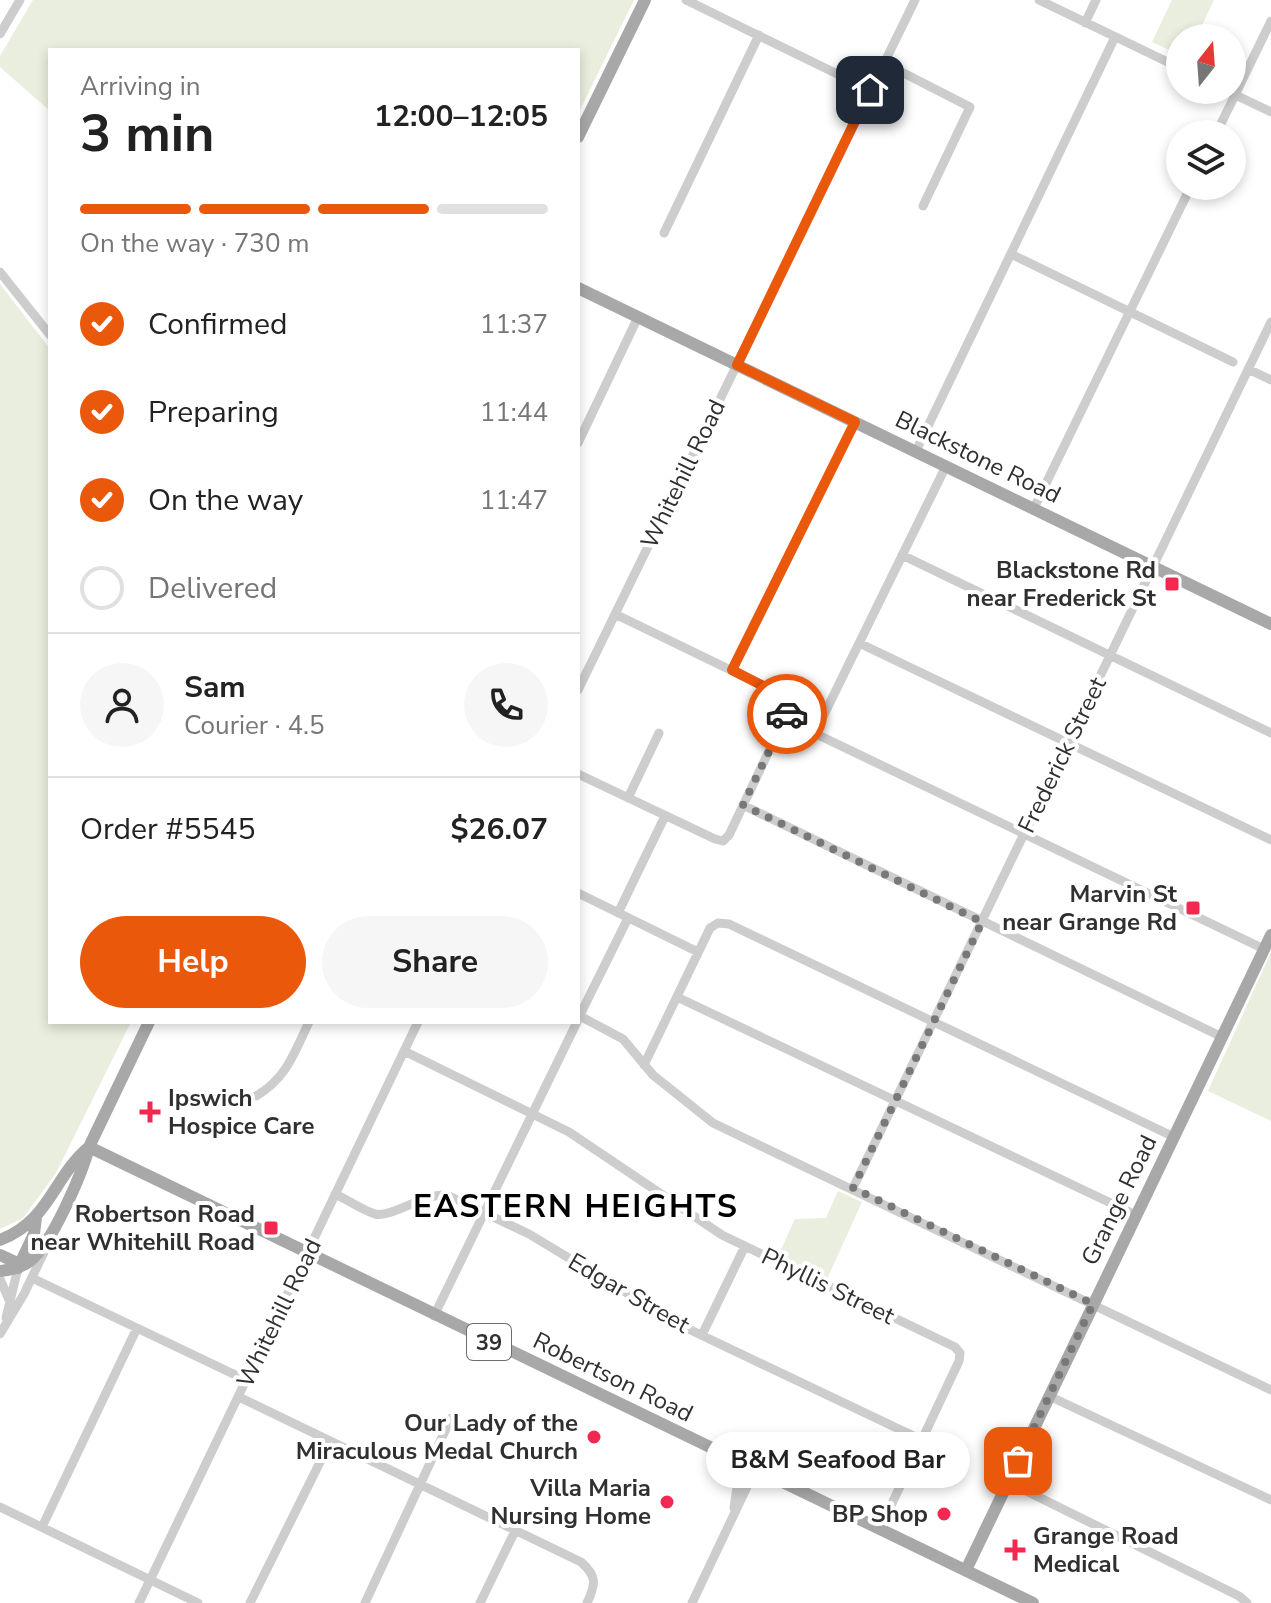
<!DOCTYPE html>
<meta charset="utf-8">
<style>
body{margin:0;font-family:"Nunito Sans",sans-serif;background:#f6f6f6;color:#222;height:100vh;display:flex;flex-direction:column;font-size:30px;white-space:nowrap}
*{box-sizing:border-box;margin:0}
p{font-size:26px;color:#767676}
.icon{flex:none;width:44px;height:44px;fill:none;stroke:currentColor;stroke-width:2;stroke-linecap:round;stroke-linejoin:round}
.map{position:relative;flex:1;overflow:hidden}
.side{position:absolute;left:48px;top:48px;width:532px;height:976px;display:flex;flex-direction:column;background:#fff;border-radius:0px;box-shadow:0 4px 12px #0003}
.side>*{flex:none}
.needle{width:52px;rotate:17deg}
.tools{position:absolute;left:1166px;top:24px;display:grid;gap:16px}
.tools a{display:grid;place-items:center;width:80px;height:80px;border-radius:50%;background:#fff;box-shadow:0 4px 12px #0003;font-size:40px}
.pin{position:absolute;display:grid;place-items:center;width:68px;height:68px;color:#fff;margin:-34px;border-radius:16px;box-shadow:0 4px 12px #0006}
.courier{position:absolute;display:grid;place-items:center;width:80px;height:80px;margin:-40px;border:6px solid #ea580c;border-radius:50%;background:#fff;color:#222;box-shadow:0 2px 10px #0007}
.bubble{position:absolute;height:56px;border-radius:28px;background:#fff;box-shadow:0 4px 12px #0003;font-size:26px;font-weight:700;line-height:56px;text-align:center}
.overview em{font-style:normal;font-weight:700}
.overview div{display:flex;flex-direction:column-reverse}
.overview{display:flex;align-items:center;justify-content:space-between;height:136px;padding:0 32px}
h1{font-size:52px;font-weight:700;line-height:60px}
.bar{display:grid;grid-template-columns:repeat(4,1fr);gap:12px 8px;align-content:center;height:96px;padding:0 32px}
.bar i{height:10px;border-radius:6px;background:#e0e0e0}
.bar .selected{background:#ea580c}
.bar p{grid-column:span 4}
.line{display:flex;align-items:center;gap:20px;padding:0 32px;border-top:2px solid #e0e0e0}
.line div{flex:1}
.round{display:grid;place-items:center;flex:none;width:84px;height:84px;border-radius:42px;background:#f6f6f6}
ol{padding:0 32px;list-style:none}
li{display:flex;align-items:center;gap:24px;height:88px}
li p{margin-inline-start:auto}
li .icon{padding:8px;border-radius:50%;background:#ea580c;color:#fff;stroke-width:4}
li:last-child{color:#767676}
li i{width:44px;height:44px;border:4px solid #e0e0e0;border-radius:50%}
.primary-button{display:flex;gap:16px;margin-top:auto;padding:16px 32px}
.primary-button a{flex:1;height:92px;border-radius:48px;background:#ea580c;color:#fff;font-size:32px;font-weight:700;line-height:92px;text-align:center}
.primary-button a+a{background:#f6f6f6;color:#222}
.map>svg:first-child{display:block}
</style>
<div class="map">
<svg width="1271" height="1603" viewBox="0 0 1271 1603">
<rect width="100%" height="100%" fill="#fff"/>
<path fill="#e9eede" d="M33,0H634L578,114V50H50V111L0,67V56Z
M1172,0H1214L1196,38H1180V55L1152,42Z
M0,284L50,349V1022H131L56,1173L23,1218L0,1229Z
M1271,952V1121L1208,1091Z
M838,1191L862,1202L827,1279L778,1256L795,1219L826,1218Z"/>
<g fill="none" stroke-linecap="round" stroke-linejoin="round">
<path stroke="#cdcdcd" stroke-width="9" d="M686,0L870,90
M1039,0L1180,68
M1085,23L1096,0
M0,34L20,0
M884,63L970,107L923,206
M1225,90L1271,112
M1216,134L1271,21
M664,233L759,35
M1011,254L1233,362
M0,272L50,335
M1248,369L1271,380
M578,443L638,317
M916,451L1115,37
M1034,508L1191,186
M902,555L1271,733
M859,643L1271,840
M732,670L855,422
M578,690L915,0
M785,719L1264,949
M815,733L946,466
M578,774L715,839L723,841L729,835L789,709L788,701L780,694L615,614
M628,798L659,733
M743,805L1222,1037
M578,893L698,952
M618,913L665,816
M677,997L1136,1215
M578,1015L623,1039L653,1075L713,1123L1271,1390
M578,1019L628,918
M404,1051L569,1132L722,1235L955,1347L960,1353L959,1361L880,1529
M644,1065L710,928L718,923L729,924L1174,1137
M256,1096C287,1078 294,1053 309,1022
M853,1188L1271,322
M335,1194C348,1200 362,1210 375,1214C392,1218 423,1193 447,1195L529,1234L680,1325L922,1440
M32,1278L246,1380
M0,1279L9,1300
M434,1316L577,1022
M6,1318L18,1268
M0,1334L24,1294L46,1248
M702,1335L745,1246
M1049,1396L1271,1500
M239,1397L581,1562C597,1576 596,1584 587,1603
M1008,1482L1239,1596L1247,1603
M0,1507L198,1603
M734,1508L739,1474L735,1460
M42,1527L137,1328
M139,1603L418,1022
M250,1603L330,1442
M365,1603L451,1418
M480,1603L515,1531
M692,1603L755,1470"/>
<path stroke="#a8a8a8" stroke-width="12" d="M578,137L645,0
M578,288L1271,624
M89,1147L1033,1603
M0,1240C50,1221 53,1177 89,1147
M0,1255L13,1261L18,1268
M18,1268L34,1234L36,1217
M0,1271C11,1270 21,1268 30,1261C52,1244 82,1174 89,1147L149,1022
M966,1570L1271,935"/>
</g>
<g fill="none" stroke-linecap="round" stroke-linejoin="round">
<path stroke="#787878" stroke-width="8" stroke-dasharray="0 14.4" d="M787,714L743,805L982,922L853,1188L1093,1304L1018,1461"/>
<path stroke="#ea580c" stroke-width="10" d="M787,714L789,704L785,697L732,670L855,422L737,365L870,90"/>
</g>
<g fill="#f22851" stroke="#fff" stroke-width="3">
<rect x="1164" y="576" width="16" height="16" rx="4"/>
<rect x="1185" y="900" width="16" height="16" rx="4"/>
<path d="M146 1100h8v8h8v8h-8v8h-8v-8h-8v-8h8z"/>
<rect x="263" y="1220" width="16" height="16" rx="4"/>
<circle cx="594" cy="1437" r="8"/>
<circle cx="667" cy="1502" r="8"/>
<circle cx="944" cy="1514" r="8"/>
<path d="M1011 1538h8v8h8v8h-8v8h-8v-8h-8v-8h8z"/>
</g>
<g text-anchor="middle" stroke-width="8" stroke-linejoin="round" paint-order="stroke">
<rect fill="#fff" stroke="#6e6e6e" stroke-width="2" x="467" y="1324" width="44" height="36" rx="6"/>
<g font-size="22" font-weight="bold" fill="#303030">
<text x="489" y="1350">39</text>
</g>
<g font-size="24" fill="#303030" stroke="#fff">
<text transform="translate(978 457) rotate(26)" y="8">Blackstone Road</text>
<text transform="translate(683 474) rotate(-64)" y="8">Whitehill Road</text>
<text transform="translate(1062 755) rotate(-64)" y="8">Frederick Street</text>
<text transform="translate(1119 1200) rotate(-64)" y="8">Grange Road</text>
<text transform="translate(828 1286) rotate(26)" y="8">Phyllis Street</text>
<text transform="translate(629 1293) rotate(30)" y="8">Edgar Street</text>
<text transform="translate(279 1313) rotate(-64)" y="8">Whitehill Road</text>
<text transform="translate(613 1377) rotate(26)" y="8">Robertson Road</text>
</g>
<g font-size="24" font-weight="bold" fill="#303030" stroke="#fff" text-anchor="end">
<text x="1156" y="578">Blackstone Rd<tspan x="1156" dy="28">near Frederick St</tspan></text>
<text x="1177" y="902">Marvin St<tspan x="1177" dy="28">near Grange Rd</tspan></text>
<text x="168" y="1106" text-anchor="start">Ipswich<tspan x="168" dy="28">Hospice Care</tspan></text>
<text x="255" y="1222">Robertson Road<tspan x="255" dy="28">near Whitehill Road</tspan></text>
<text x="578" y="1431">Our Lady of the<tspan x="578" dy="28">Miraculous Medal Church</tspan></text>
<text x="651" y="1496">Villa Maria<tspan x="651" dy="28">Nursing Home</tspan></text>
<text x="928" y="1522">BP Shop</text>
<text x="1033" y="1544" text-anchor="start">Grange Road<tspan x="1033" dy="28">Medical</tspan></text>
</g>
<g font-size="32" font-weight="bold" letter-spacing="2" fill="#000" stroke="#fff">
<text x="576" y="1217">EASTERN HEIGHTS</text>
</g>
</g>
</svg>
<div class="tools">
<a><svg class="needle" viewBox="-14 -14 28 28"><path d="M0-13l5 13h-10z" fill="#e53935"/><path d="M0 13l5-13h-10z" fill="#767676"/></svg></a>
<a><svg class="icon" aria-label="layers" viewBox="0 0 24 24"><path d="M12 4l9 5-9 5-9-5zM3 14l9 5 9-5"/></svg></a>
</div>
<div class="pin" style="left:1018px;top:1461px;background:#ea580c"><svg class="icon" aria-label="bag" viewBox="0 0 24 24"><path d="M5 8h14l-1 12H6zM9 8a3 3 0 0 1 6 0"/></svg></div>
<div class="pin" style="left:870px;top:90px;background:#1f2937"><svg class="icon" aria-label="home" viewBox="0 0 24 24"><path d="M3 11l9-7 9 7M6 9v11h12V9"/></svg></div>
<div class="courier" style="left:787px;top:714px"><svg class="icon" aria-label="car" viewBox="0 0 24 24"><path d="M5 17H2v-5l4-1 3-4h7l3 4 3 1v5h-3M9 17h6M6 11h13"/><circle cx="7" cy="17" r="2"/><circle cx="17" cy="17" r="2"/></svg></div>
<div class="bubble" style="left:706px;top:1432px;width:264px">B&amp;M Seafood Bar</div>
<section class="side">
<div class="overview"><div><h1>3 min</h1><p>Arriving in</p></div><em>12:00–12:05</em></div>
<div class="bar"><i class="selected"></i><i class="selected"></i><i class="selected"></i><i></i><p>On the way · 730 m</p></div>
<ol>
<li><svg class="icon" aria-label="check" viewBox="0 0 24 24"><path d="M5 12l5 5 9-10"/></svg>Confirmed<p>11:37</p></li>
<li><svg class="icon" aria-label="check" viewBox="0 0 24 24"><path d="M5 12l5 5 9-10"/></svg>Preparing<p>11:44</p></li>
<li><svg class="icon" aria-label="check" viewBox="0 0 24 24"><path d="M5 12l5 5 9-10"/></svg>On the way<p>11:47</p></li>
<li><i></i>Delivered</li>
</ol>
<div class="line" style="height:144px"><a class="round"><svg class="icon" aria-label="person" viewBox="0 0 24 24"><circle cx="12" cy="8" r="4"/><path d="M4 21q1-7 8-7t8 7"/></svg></a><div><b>Sam</b><p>Courier · 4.5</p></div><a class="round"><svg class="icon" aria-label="phone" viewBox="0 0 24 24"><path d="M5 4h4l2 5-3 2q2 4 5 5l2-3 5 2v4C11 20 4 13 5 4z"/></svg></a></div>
<div class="line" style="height:104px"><div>Order #5545</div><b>$26.07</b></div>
<div class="primary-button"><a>Help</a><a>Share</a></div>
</section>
</div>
